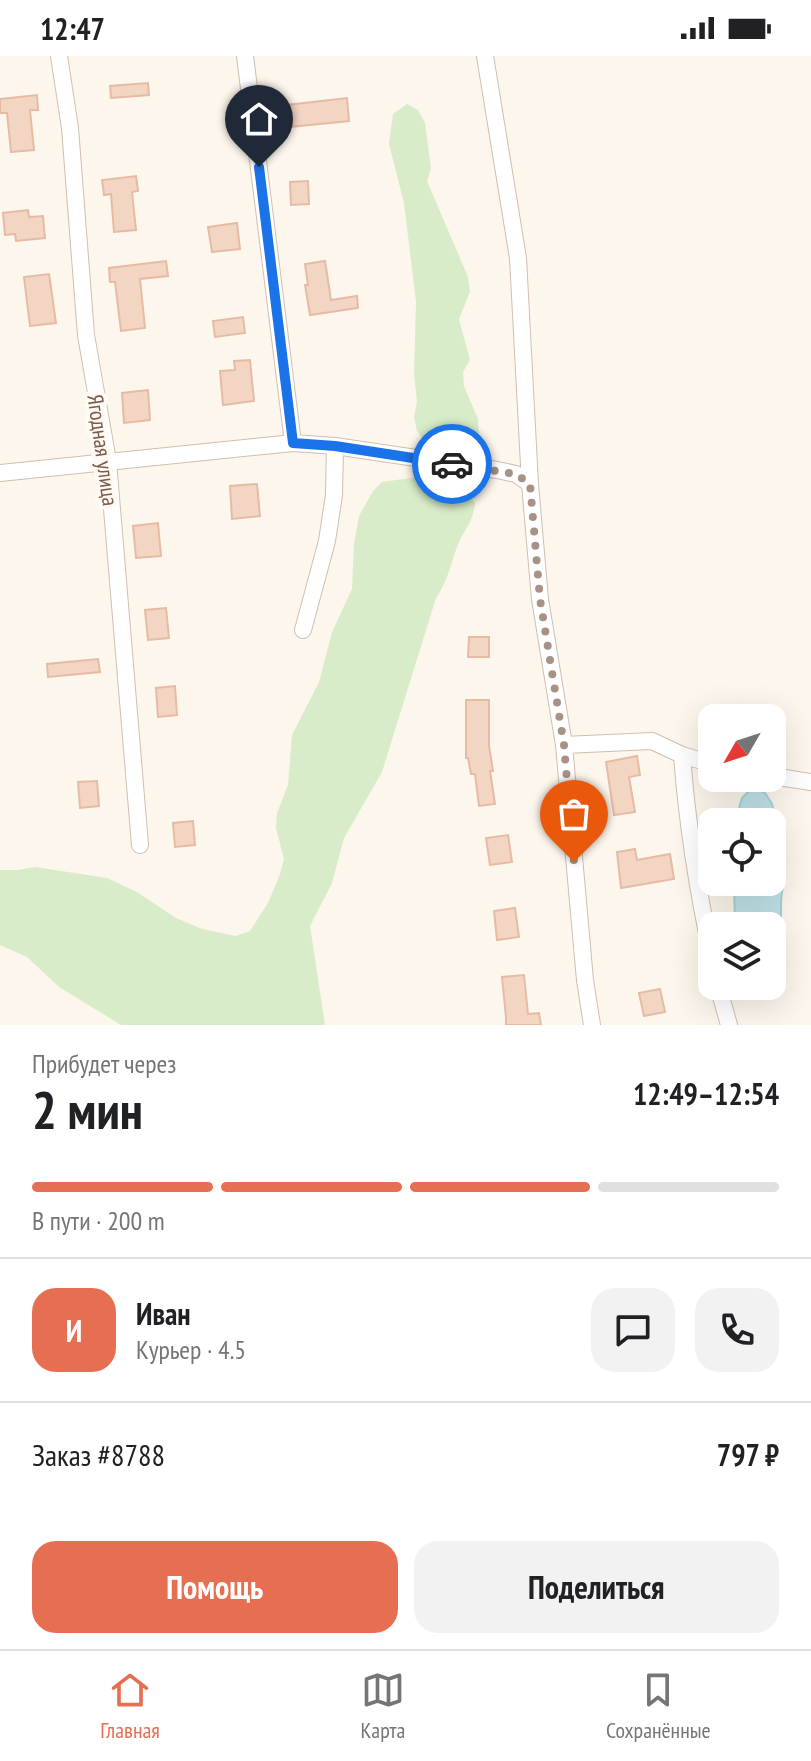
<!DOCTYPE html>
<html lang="ru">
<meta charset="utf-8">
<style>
body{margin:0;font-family:"PT Sans Narrow",sans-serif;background:#f2f2f2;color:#202124;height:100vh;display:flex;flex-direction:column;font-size:30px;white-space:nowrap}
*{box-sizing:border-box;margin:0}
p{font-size:26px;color:#757577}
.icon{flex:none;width:44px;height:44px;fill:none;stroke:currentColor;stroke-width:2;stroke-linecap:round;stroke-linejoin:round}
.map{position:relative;height:969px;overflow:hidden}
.panel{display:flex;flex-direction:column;background:#fff;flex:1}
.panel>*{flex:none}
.needle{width:52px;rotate:231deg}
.fabs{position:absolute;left:698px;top:648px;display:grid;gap:16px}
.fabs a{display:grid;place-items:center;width:88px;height:88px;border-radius:16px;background:#fff;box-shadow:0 8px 32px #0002;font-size:40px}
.pin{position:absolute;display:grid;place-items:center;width:68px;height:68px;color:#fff;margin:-82px -34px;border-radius:50% 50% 50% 0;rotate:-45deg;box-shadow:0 0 8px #0007}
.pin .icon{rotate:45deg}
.courier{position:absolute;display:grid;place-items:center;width:80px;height:80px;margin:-40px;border:6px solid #1a73e8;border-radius:50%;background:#fff;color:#222;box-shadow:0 2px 10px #0007}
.headline em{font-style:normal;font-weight:700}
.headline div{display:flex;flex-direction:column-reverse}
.headline{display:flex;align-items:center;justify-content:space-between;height:136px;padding:0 32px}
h1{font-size:52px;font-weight:700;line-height:60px}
.bar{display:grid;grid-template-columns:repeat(4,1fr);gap:12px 8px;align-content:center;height:96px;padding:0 32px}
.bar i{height:10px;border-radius:6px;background:#e0e0e0}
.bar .selected{background:#e76f51}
.bar p{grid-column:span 4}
.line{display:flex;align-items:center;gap:20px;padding:0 32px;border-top:2px solid #e0e0e0}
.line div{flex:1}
.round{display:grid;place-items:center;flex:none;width:84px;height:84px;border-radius:24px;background:#f2f2f2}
.button{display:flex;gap:16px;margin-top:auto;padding:16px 32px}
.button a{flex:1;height:92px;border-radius:24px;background:#e76f51;color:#fff;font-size:32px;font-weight:700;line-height:92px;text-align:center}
.button a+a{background:#f2f2f2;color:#202124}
.status{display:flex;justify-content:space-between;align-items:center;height:56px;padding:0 40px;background:#fff;direction:ltr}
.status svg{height:22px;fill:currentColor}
.menu{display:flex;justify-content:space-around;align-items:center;height:112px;border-top:2px solid #e0e0e0;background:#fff;font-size:22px;color:#757577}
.menu a{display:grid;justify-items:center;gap:4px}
.menu .selected{color:#e76f51}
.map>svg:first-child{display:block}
</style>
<div class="status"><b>12:47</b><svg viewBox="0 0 49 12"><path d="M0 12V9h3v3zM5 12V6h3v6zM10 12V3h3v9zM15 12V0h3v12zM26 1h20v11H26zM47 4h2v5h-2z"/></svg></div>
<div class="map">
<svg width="811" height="969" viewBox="0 0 811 969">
<rect width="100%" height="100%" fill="#fdf6ec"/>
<path fill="#d8ecc9" d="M407,48L418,54L425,67L431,112L427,125L468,221L470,236L459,263L470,304L463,316L464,330L478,363L479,379C464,382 455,390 441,394L425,386L417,375L414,361L417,346L414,318L416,246L404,147L389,88L393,58Z
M439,418C458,424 464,431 475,447C473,467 465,472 458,488C451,507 448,525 436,542L382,716L344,782L332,827L310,870L325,969H121L59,931L27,901L0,889V814H18L35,811L107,822L137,836L176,862L202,873L236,880L250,875L268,847L280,818L284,803L276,772L277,757L288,729L292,679L319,626L332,576L352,533L354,488L359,460L373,435L382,426Z"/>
<path fill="#bfe3e8" stroke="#a5d3da" stroke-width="2" d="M753,731L765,737L772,748L779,773L785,814L781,844V871L775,884L774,913L772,916V870H735L734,826H772V766H735L742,742Z"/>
<path fill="#f3d5c3" stroke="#e6bba3" stroke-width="2" d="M148,27L149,39L111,42L110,30Z
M37,39L38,54H30L34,94L11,96L7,57H0V43Z
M347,42L349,65L281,72L278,50Z
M136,120L138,135L132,136L136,174L114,176L111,138L104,139L102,124Z
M308,125L309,148L291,149L290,126Z
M28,154L29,161L43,160L45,182L16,185L15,178L5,179L3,157Z
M237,167L240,193L212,196L208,171Z
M166,205L168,220L140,223L145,272L121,275L115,226H110L109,212Z
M325,205L331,244L357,240L358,252L310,259L305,229H308L305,208Z
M49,218L56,267L30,270L24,221Z
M243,261L245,277L215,281L213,265Z
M250,304L254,345L223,349L220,315L235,314L234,305Z
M148,334L150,364L124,367L122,337Z
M257,428L260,460L232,463L230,430Z
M158,467L161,500L136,502L133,470Z
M166,552L169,582L148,584L145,554Z
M469,581H489V601H468Z
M98,603L100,616L48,621L47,608Z
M175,630L177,659L158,661L156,632Z
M466,644H489V690L493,715H490L495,748L479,750L475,718H471L468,702H466Z
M637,700L640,719L629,721L635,756L614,759L606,706Z
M97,725L99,750L80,752L78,726Z
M193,765L195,789L175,791L173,767Z
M508,779L512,806L490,809L486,782Z
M635,793L637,804L670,798L674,823L621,832L617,796Z
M515,852L519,881L497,884L494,855Z
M524,919L528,958L539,957L541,969H506V961L502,921Z
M660,933L665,956L644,960L639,937Z"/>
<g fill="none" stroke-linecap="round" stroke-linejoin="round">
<g stroke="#d1beb0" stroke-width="18">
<path id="minor" d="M59,0L70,72L86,279L108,405L140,789
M245,0L293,387
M485,0L518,202L530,428
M0,417L293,387L335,390L497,414L516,418L530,428L540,543L564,689L585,924L592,969
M303,574L327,485L334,439L335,390
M564,689L652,685L682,699L712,708
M682,699C687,767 698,836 712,902
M772,720L811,726
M718,930L729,969"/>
</g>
<use href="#minor" stroke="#fff" stroke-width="16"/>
</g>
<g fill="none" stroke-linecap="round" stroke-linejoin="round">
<path stroke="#a89285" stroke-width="8" stroke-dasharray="0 14.4" d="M452,408L516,418L530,428L540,543L564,689L574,806"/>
<path stroke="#1a73e8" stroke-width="10" d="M259,111L293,387L335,390L452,408"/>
</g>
<g text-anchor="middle" stroke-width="8" stroke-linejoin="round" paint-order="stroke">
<g font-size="22" fill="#7a5c4d" stroke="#fffaf3">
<text transform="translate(103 394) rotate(82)" y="8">Ягодная улица</text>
</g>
</g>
</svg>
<div class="fabs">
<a><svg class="needle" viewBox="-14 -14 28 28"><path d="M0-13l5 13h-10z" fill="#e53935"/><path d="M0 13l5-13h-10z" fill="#757577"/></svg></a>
<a><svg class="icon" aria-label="locate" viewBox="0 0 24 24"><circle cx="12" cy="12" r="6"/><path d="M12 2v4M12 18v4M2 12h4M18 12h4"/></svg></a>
<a><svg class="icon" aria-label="layers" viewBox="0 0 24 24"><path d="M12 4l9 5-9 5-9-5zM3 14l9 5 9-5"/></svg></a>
</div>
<div class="pin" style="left:574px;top:806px;background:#ea580c"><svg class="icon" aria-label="bag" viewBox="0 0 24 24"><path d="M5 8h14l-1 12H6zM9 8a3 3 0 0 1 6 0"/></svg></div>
<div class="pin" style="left:259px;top:111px;background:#1f2937"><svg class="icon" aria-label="home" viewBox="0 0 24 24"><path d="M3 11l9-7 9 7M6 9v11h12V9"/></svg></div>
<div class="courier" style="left:452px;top:408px"><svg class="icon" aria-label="car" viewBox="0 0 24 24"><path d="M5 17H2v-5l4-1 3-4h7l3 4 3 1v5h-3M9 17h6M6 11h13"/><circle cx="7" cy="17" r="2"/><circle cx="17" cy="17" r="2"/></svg></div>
</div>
<section class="panel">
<div class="headline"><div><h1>2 мин</h1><p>Прибудет через</p></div><em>12:49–12:54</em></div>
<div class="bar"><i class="selected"></i><i class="selected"></i><i class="selected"></i><i></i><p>В пути · 200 m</p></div>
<div class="line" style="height:144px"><b class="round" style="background:#e76f51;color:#fff">И</b><div><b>Иван</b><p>Курьер · 4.5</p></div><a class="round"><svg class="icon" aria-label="chat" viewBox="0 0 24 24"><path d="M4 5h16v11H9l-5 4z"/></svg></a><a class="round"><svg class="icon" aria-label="phone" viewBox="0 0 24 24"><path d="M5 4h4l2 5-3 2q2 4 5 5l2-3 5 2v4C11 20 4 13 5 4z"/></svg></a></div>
<div class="line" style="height:104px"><div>Заказ #8788</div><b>797 ₽</b></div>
<div class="button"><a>Помощь</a><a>Поделиться</a></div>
</section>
<nav class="menu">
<a class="selected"><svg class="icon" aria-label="home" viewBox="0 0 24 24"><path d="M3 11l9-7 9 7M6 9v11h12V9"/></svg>Главная</a>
<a><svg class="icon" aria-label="map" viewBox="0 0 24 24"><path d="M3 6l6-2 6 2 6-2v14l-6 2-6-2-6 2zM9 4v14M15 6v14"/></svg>Карта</a>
<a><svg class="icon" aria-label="saved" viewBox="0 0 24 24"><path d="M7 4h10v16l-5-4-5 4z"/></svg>Сохранённые</a>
</nav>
